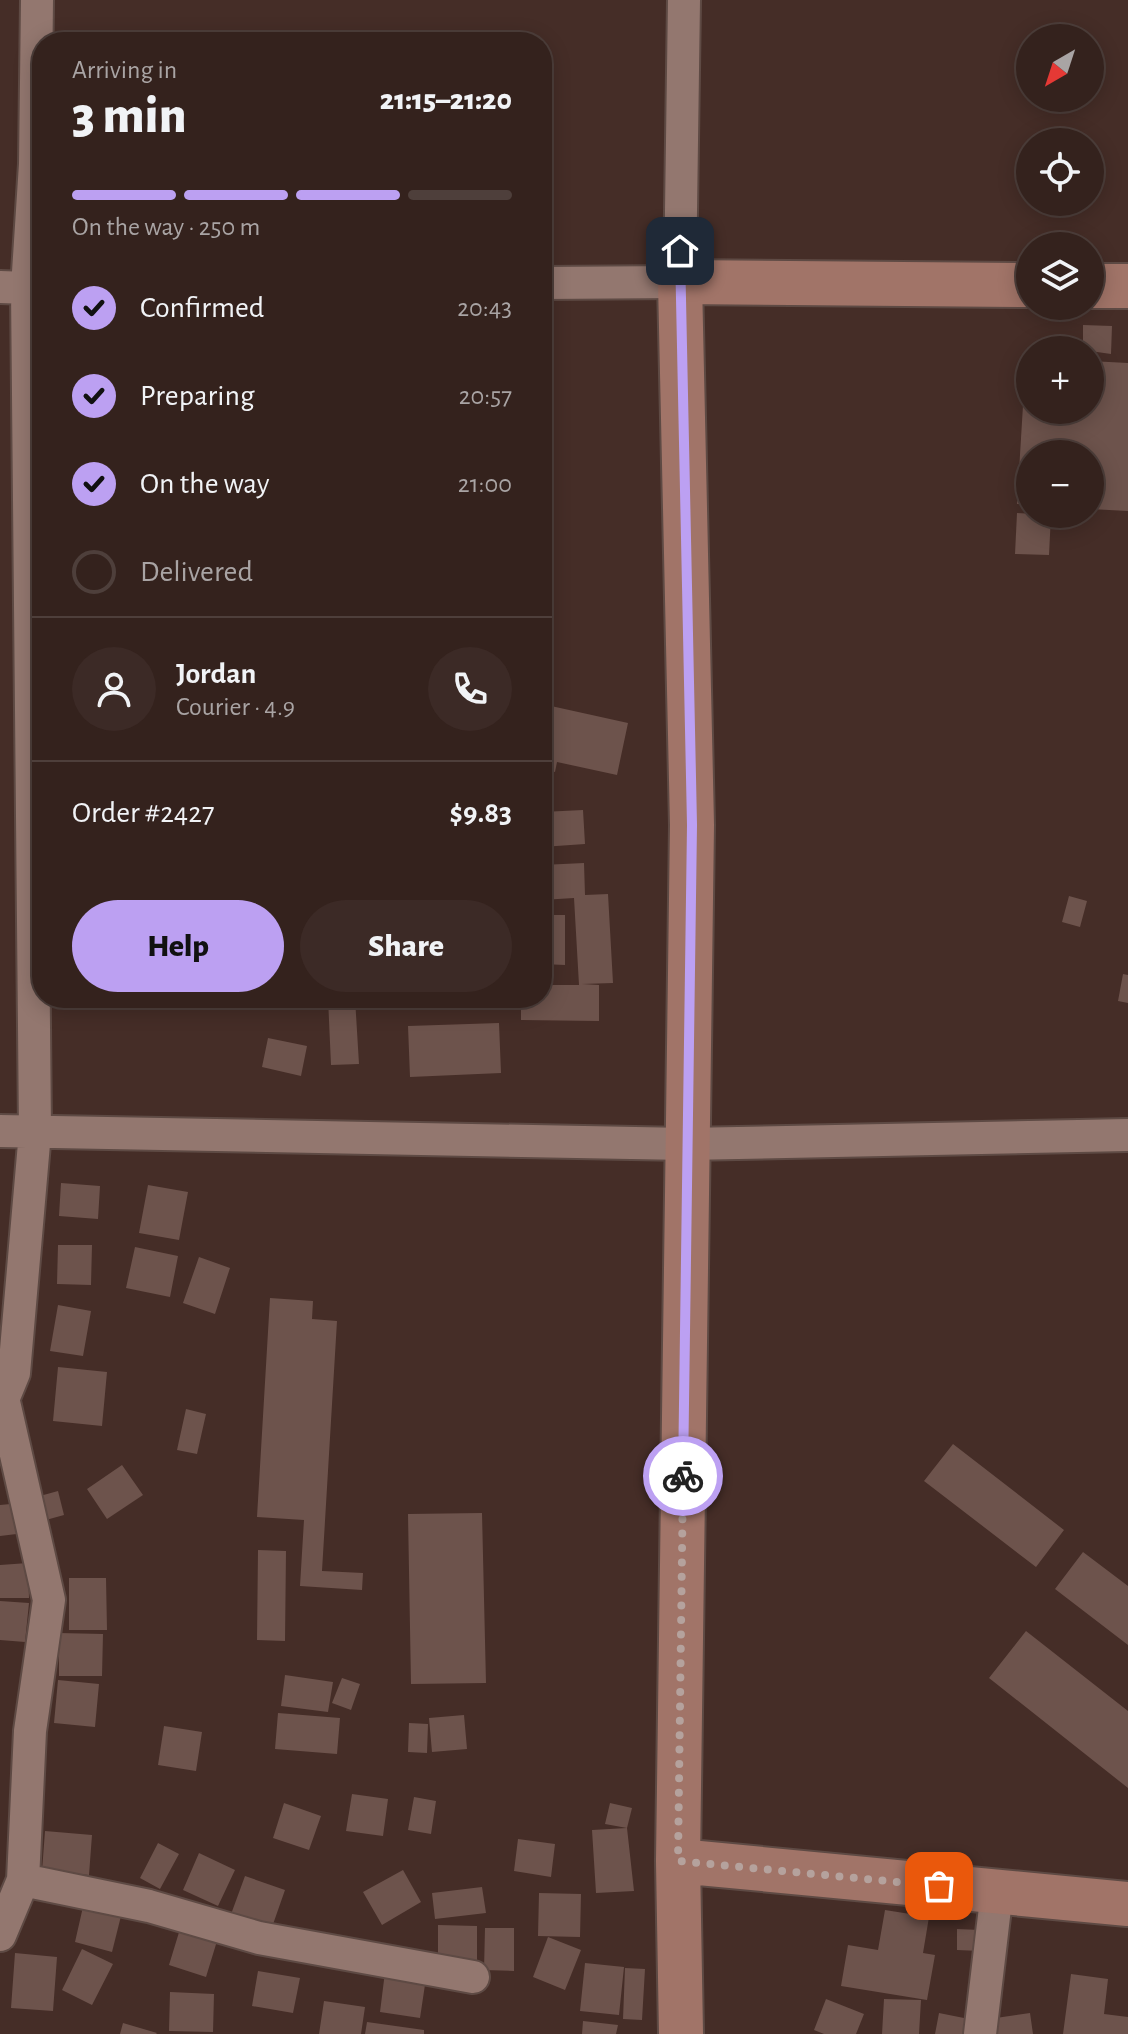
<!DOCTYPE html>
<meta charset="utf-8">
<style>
body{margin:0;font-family:"Alegreya Sans",sans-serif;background:#3c2a26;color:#f1f3f6;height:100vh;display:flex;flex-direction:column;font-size:30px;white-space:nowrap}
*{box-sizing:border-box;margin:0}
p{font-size:26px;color:#a9a4a4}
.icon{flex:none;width:44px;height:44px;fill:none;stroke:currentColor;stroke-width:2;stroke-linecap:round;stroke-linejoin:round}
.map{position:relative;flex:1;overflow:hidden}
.drawer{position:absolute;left:32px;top:32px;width:520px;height:976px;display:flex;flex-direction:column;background:#34221d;border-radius:32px;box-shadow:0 4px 20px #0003,0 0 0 2px #4e3f3b}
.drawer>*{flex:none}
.needle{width:52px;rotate:219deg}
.tools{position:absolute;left:1016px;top:24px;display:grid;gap:16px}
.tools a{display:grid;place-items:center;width:88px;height:88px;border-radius:50%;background:#34221d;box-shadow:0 4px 20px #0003,0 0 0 2px #4e3f3b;font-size:40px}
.pin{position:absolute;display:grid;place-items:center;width:68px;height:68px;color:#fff;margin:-34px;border-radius:16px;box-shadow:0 4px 12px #0006}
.courier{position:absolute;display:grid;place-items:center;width:80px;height:80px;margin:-40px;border:6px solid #bca0f2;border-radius:50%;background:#fff;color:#222;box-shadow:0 2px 10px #0007}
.head em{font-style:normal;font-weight:800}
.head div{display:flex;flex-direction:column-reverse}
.head{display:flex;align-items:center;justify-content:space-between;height:136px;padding:0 40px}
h1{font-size:52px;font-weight:800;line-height:60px}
.bar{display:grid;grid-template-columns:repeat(4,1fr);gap:12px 8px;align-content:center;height:96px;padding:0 40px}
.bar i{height:10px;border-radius:6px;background:#4e3f3b}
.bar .active{background:#bca0f2}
.bar p{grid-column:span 4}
.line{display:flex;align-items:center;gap:20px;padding:0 40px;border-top:2px solid #4e3f3b}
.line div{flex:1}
.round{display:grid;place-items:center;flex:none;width:84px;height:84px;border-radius:42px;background:#3c2a26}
ol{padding:0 40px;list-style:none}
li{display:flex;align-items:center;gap:24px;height:88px}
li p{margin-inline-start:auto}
li .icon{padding:8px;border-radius:50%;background:#bca0f2;color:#111;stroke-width:4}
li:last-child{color:#a9a4a4}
li i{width:44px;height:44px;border:4px solid #4e3f3b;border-radius:50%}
.primary-button{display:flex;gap:16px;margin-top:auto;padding:16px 40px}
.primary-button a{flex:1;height:92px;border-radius:48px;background:#bca0f2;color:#111;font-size:32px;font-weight:800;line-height:92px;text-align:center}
.primary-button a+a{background:#3c2a26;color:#f1f3f6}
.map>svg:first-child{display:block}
</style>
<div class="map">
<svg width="1128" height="2034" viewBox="0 0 1128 2034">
<rect width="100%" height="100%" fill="#452d27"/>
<path fill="#6d534c" d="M1083,325L1112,326L1111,354L1083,350Z
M1026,356L1030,357V410H1090V361L1128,363V511L1090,509V454H1030V505L1017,504Z
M1017,513L1051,515L1049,555L1015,554Z
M542,704L628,723L617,775L557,762L555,772L542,769Z
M583,810L585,844L542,847V812Z
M584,863L585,895L608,894L613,983L582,984L599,985V1021L521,1020V998H542V985H579L574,898L542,900V865Z
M1069,896L1087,901L1080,927L1062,922Z
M542,915H565V965L542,964Z
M1123,974L1128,975V1003L1118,1001Z
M328,998H355L359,1064L331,1065Z
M499,1023L501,1073L410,1077L408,1026Z
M268,1038L307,1046L301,1076L262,1067Z
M61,1183L100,1186L98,1219L59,1216Z
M148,1185L188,1192L179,1240L139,1233Z
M58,1245H92L91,1285L57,1284Z
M135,1247L178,1256L170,1297L126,1288Z
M199,1257L230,1268L215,1314L183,1303Z
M270,1298L313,1301L312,1319L337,1321L322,1571L363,1573L362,1590L300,1586L304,1520L257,1517Z
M58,1305L91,1311L83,1356L50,1351Z
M58,1367L107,1372L102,1426L53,1421Z
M186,1409L206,1414L197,1454L177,1450Z
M953,1444L1064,1530L1036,1567L924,1481Z
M122,1465L143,1495L107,1519L87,1489Z
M58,1491L64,1515L35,1523L29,1499Z
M21,1503L25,1533L0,1536V1505Z
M482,1513L486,1683L411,1684L408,1514Z
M258,1550L286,1551L285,1641L257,1640Z
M1083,1552L1128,1586V1645L1055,1589Z
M28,1563L29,1598H0V1565Z
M69,1578H106L107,1630H69Z
M0,1601L29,1603L25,1642L0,1640Z
M1026,1631L1128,1711V1788L989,1678Z
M59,1633L103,1634L102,1676H59Z
M285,1675L333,1682L328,1712L281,1706Z
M342,1678L360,1684L351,1710L332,1703Z
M58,1680L99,1684L95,1727L54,1723Z
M278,1713L340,1718L337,1754L275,1749Z
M464,1715L467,1749L432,1752L429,1718Z
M409,1723L428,1724L427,1753L408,1752Z
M164,1726L202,1732L196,1771L158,1765Z
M352,1794L388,1799L383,1836L346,1831Z
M414,1797L436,1801L431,1834L408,1830Z
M284,1803L321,1816L309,1850L273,1838Z
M610,1803L632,1808L627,1828L634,1891L596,1893L592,1830L627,1828L605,1824Z
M45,1831L92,1835L89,1875L42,1871Z
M518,1839L555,1844L551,1877L514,1871Z
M158,1843L179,1854L160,1889L140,1878Z
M199,1853L235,1870L218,1906L183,1890Z
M403,1870L421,1902L382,1925L363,1892Z
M245,1876L285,1890L271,1930L230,1917Z
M482,1887L486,1913L435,1919L432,1893Z
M539,1893L581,1894L580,1937L538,1936Z
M85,1898L123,1908L112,1952L75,1942Z
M885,1910L929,1917L923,1953L935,1955L927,2000L841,1986L848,1945L878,1950Z
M438,1925L477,1926V1968L438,1967Z
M485,1928H514V1971L484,1970Z
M180,1929L217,1941L206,1977L169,1965Z
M957,1929L980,1930V1951L957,1950Z
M548,1937L581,1950L565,1990L533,1977Z
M82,1949L113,1964L92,2005L62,1990Z
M15,1953L57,1957L53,2011L11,2008Z
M585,1963L624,1967L619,2015L580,2011Z
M625,1968L645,1969L642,2020L623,2019Z
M258,1971L300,1978L293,2013L252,2006Z
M385,1972L426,1978L420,2018L380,2012Z
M1071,1974L1108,1979L1104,2014L1128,2017V2034H1063Z
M170,1992L214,1994L213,2032L169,2031Z
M826,1999L864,2014L856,2034H824L814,2030Z
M884,1999L921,2000L919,2034H882Z
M324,2001L365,2007L361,2034H319Z
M939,2013L974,2020L972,2034H935Z
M1030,2013L1033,2034H991L989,2019Z
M583,2021L618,2025L616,2034H582Z
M367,2022L424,2030V2034H365Z
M123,2023L157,2033L156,2034H120Z"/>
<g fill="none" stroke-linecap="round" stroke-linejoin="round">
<g stroke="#5e4a44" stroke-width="36">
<path id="street" d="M37,0L35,164L27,288L42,287
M542,283L680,282L684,0
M0,287L27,288L35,1132L14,1373L0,1407
M0,1131L686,1144L1128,1135
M4,1402L49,1600L30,1731L23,1880L149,1906L259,1938L473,1977
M0,1935L23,1880
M980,2034L997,1891"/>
</g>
<g stroke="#5e4a44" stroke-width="48">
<path id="secondary" d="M1090,286H1128
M678,1861L1128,1904
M681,2034L678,1861L692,825L680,282L1030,285"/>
</g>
<use href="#street" stroke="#93776f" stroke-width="32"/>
<use href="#secondary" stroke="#a17468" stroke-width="44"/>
</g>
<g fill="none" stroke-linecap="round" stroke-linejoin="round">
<path stroke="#b5a29d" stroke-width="8" stroke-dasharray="0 14.4" d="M683,1476L678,1861L939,1886"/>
<path stroke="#bca0f2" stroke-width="10" d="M680,251L692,825L683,1476"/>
</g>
</svg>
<div class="tools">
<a><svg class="needle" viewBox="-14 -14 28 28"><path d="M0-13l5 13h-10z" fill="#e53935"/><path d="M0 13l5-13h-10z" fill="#a9a4a4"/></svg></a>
<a><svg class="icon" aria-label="locate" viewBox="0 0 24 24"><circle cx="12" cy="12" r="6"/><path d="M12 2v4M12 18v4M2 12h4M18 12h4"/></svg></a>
<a><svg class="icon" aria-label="layers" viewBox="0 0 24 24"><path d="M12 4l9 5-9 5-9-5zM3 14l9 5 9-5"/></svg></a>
<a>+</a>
<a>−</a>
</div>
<div class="pin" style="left:939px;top:1886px;background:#ea580c"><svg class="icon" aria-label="bag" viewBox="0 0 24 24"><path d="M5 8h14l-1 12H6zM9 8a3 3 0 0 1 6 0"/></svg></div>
<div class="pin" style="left:680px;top:251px;background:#1f2937"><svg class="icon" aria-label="home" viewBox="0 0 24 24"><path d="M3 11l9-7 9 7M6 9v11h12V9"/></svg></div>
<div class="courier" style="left:683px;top:1476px"><svg class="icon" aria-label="bike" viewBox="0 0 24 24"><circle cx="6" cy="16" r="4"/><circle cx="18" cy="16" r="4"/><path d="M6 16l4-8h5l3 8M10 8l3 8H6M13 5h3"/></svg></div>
<section class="drawer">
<div class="head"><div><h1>3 min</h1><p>Arriving in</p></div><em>21:15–21:20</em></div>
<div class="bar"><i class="active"></i><i class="active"></i><i class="active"></i><i></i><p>On the way · 250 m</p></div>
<ol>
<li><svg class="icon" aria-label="check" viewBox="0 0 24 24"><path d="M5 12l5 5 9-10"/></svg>Confirmed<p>20:43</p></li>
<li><svg class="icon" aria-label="check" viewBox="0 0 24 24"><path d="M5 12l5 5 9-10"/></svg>Preparing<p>20:57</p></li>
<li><svg class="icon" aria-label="check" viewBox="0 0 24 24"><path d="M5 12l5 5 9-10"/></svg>On the way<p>21:00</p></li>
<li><i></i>Delivered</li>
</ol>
<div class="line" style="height:144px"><a class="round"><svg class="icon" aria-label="person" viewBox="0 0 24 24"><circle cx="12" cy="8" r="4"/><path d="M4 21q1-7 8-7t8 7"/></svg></a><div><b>Jordan</b><p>Courier · 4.9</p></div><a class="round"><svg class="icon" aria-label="phone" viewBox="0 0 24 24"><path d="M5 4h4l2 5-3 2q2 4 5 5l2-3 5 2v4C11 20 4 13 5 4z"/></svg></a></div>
<div class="line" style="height:104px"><div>Order #2427</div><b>$9.83</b></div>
<div class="primary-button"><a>Help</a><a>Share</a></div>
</section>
</div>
